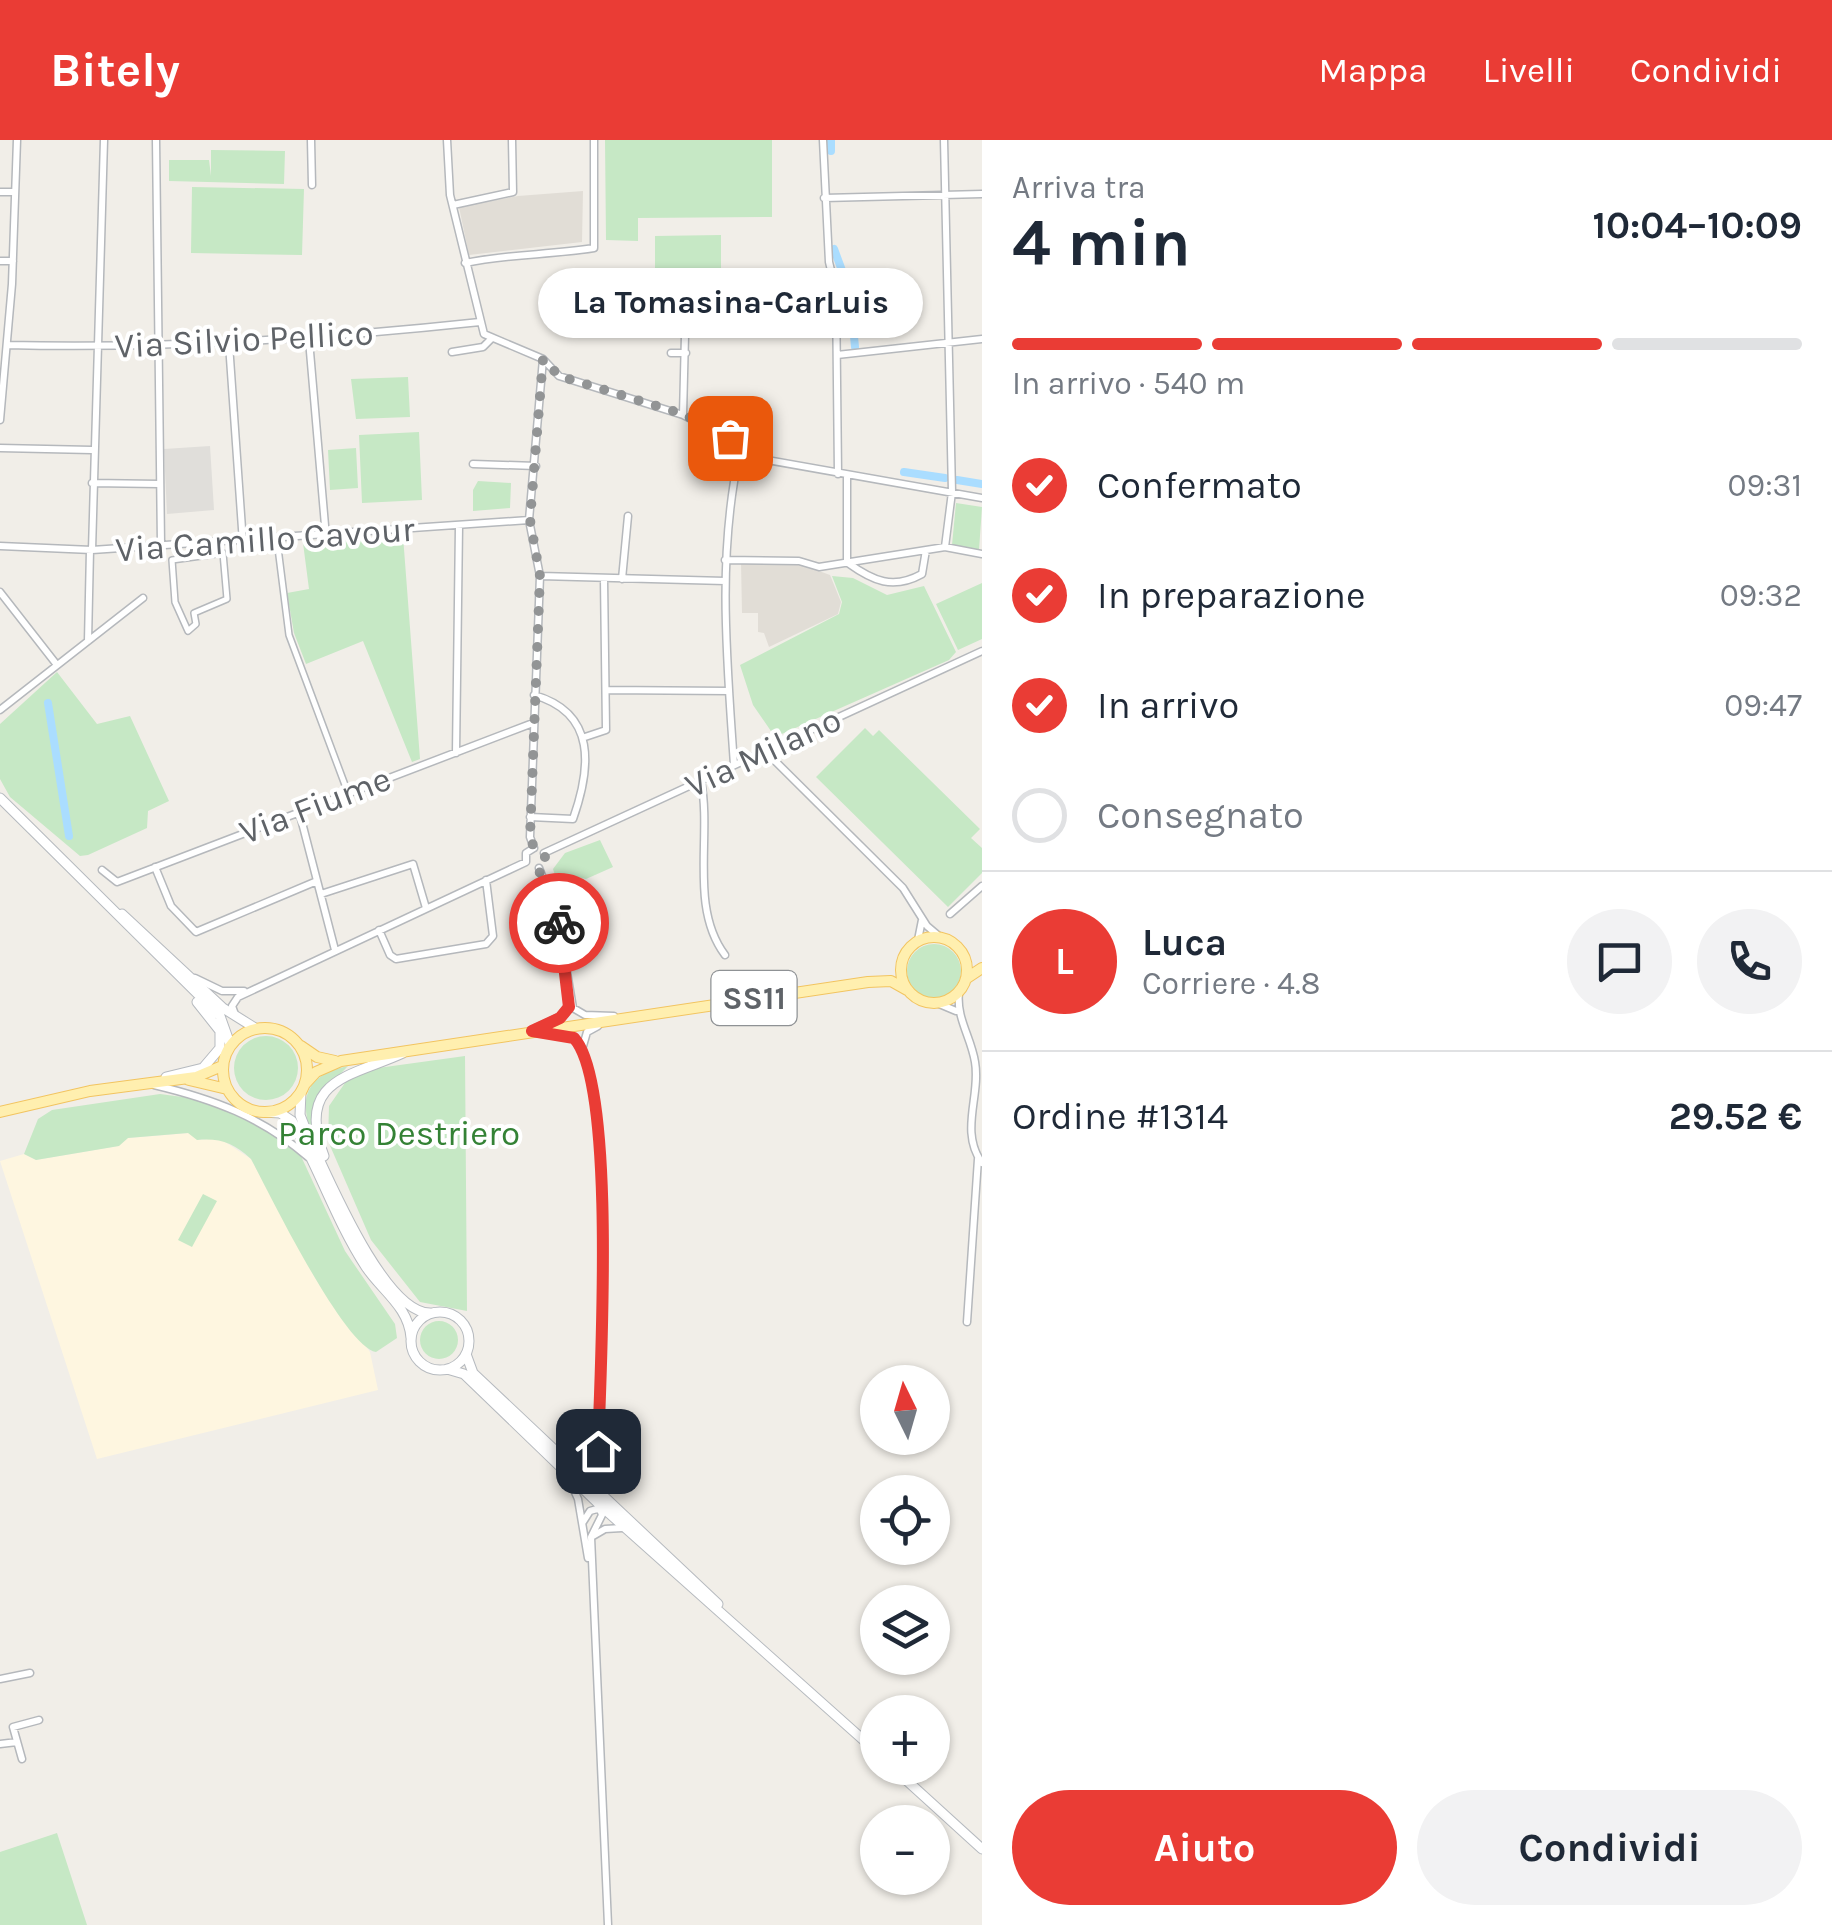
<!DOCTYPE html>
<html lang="it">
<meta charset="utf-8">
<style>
body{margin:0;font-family:Karla,sans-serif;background:#f2f2f3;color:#1f2937;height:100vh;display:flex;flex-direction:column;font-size:38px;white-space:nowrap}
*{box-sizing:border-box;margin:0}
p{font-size:32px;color:#747a83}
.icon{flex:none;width:55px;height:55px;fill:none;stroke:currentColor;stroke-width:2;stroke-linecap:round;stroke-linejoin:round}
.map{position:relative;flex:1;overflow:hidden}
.sheet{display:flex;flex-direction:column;background:#fff;width:850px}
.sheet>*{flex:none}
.needle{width:65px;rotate:355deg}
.tools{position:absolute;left:860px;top:1225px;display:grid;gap:20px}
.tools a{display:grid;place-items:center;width:90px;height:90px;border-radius:50%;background:#fff;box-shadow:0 2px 8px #0004;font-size:50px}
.pin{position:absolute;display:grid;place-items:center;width:85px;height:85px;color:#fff;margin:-42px;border-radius:20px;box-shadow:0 5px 15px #0006}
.courier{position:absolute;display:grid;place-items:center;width:100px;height:100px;margin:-50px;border:8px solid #ea3c35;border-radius:50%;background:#fff;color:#222;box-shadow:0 2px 12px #0007}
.bubble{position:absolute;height:70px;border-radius:35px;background:#fff;box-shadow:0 2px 8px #0004;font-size:32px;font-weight:700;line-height:70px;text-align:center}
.overview em{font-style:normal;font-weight:700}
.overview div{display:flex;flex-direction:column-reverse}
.overview{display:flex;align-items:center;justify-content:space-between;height:170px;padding:0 30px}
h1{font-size:65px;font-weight:700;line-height:75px}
.bar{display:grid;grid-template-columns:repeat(4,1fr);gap:15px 10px;align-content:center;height:120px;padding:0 30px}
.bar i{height:12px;border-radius:8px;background:#e0e1e3}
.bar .current{background:#ea3c35}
.bar p{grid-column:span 4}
.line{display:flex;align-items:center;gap:25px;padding:0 30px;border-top:2px solid #e0e1e3}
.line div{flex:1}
.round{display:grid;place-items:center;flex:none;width:105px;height:105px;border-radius:52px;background:#f2f2f3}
ol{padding:0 30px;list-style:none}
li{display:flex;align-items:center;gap:30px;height:110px}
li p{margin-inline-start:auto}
li .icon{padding:10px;border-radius:50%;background:#ea3c35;color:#fff;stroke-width:4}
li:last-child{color:#747a83}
li i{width:55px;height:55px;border:5px solid #e0e1e3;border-radius:50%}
.primary-button{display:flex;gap:20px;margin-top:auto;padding:20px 30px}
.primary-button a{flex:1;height:115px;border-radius:60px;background:#ea3c35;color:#fff;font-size:40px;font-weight:700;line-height:115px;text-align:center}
.primary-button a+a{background:#f2f2f3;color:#1f2937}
header{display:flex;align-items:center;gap:60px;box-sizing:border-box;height:140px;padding:0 50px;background:#ea3c35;color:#fff}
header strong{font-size:48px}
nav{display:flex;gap:55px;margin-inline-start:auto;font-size:35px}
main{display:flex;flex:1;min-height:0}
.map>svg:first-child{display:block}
</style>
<header>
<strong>Bitely</strong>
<nav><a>Mappa</a><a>Livelli</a><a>Condividi</a></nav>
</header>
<main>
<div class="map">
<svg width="982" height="1785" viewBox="0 0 982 1785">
<rect width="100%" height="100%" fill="#f1eee8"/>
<path fill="#fef6e0" d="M189,993L198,1000L219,998L251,1019L315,1138L370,1212L378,1250L97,1319L0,1021L24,1014L36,1020L118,1006L128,998Z"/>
<path fill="#e0deda" d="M210,306L214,370L167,374L164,309Z"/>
<path fill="#e1ddd6" d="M583,51L582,102L469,115L459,67L518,56Z
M741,422L797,423L830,435L841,462L838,474L769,507L764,493L758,492V473H742Z"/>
<path fill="#c6e8c5" d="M605,0H772V77L638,78V101L606,100Z
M211,10L285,11L284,44L169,41V20H209L211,36Z
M192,47L304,49L302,115L191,113Z
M721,95V135H655V96Z
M408,237L410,277L356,279L351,239Z
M419,292L422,360L362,363L359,295Z
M356,308L358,348L330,350L328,310Z
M478,341L511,343L510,368L473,371V350Z
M956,363L982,367L979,410L952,405Z
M403,396L420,619L412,622L363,501L306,524L294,493L287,453L309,449L303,403Z
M832,436L853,438L887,455L924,446L956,512L949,520L775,597L753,565L740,525L839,474L842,462Z
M982,443V499L958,510L936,464Z
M57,532L97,584L130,576L169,661L148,671L147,688L88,715L80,716L10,657L0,639V584Z
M865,588L873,596L879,590L980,689L971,698L982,708V733L948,767L816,637Z
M600,700L613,727L586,739L576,737L568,744L570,756L576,760L578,783L570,782L553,729L565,713Z
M907 831a27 27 0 1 1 54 0a27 27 0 1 1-54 0Z
M234 928a32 32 0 1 1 64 0a32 32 0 1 1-64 0Z
M465,916L467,1171L420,1162L371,1100L328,1001L329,966L347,940L378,928Z
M348,926L324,951L311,992C298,955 309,934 348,926Z
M160,954L205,960L275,993L300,1014L345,1111L395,1184L397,1198L376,1212C344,1207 269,1053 251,1019C233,1003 221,998 197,1000L188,993L128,998L119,1006L36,1020L24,1014L38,979L52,970Z
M203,1054L217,1061L192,1107L178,1100Z
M420 1200a19 19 0 1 1 38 0a19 19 0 1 1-38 0Z
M57,1693L87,1785H0V1712Z"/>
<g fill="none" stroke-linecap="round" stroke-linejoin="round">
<path stroke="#adf" stroke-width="8" d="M831,0V11
M834,109L850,152L855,207
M904,332L945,338
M957,340L982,344
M48,563L69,696"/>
<g stroke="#b5b8bc" stroke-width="8">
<path id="pedestrian" d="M277,400L289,495L348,653
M223,413L227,459L194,473L196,484L188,491L175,462L172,420Z"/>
</g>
<g stroke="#b5b8bc" stroke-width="9">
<path id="minor" d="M156,0L161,405
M311,0L312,45
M447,0L450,55L484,194L543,219L559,236L683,275L715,291
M823,0L829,122L836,151L838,334
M944,0L952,352L945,407
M0,52H15
M824,58L982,54
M453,65L513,52L512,0
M0,121H13
M465,123C508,114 550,115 594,108V0
M686,191L837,190
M309,200L326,397
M229,204L243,403
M7,205C166,209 322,199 480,182
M452,212L483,207L491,199
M671,213H686
M837,215L982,199
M683,275L686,155L751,153L752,191
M0,280L12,144L17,0
M710 299a10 10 0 1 1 20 0a10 10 0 1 1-20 0Z
M728,305L739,315L982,358
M0,308L92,310
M473,324L536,326
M847,335V423
M92,343L159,344
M0,406L92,410L529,380
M92,410L104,0
M725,420L799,421L819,427L945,407L982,414
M848,423C873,441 893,450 922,434L926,410
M540,436L725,441
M622,439L628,376
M0,452L57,525
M88,501L90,410
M606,550L729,551
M0,570L143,458
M585,597L606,590L604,439
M765,611L903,748L927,786L940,797
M456,613L459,386
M734,625C727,521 717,418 739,315
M701,641C712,696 689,767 725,815
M299,671L335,810
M530,677L573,679C591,628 597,573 534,555
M534,708L530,697L540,436L529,380L543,219
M544,713L982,511
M155,727L171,766L196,792L317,741
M539,728L557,773L573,868L585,875L614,876
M102,730L117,742L533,583
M321,754L413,724L426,768
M950,774L982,746
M379,790L390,815L396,819L486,804L493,796L486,740
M918,800L922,780
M195,838L222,851H244
M959,852C956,878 971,897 975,922C981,956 959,991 982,1023
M937,863L956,871
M236,877L232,866L238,857L526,722V713L534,708
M536,888L565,874L569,860
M555,892L575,898C617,945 600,1237 598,1311L589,1314
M583,906L587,892L598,886
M154,945C213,959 262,977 308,1017
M967,1182L978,1019
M569,1339L578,1359L588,1418
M594,1352L602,1375L591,1397L608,1785
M583,1382L590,1371L604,1367
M593,1396L605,1389L622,1388
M0,1539L30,1533
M0,1604L17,1602
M22,1619L13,1587L39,1580"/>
</g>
<g stroke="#b6babf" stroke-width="11">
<path id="secondary" d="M0,658L220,876L230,904
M122,774L223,868L255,888
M166,937L203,928L220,908V891L197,862
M301,952L300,975L307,993C326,1032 383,1173 430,1173
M263,972L280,973L292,981C319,1028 336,1081 366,1127C382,1151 409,1167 411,1198
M324,1016C294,938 354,936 403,913
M411 1201a29 29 0 1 1 58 0a29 29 0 1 1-58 0Z
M466,1214L473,1233L718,1464
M447,1229L464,1234L602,1367L878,1613
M893,1628L982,1709"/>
</g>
<g stroke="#f2c460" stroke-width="12">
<path id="primary" d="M901 830a33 33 0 1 1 66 0a33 33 0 1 1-66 0Z
M967,838L982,828
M223 930a42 42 0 1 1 84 0a42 42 0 1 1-84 0Z
M301,906L317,917L335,921
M189,940L227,949
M305,944L316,932L341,921L868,842L891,841L907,850
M0,972L90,951L196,937L222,926"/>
</g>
<use href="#pedestrian" stroke="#fff" stroke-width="5"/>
<use href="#minor" stroke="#fff" stroke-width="6"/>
<use href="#secondary" stroke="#fff" stroke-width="9"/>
<use href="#primary" stroke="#ffefaf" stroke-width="10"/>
</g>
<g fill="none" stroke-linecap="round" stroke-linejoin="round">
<path stroke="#929495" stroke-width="10" stroke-dasharray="0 18" d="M559,783L538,728L545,717L534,708L530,697L540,436L530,380L543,219L559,236L683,274L715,291L724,290L730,298"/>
<path stroke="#ea3c35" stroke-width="12" d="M559,783L569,867L560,878L532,891L574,898C617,945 600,1237 598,1311"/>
</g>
<g text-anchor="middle" stroke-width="8" stroke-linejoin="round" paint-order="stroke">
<rect fill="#fff" stroke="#8f9295" stroke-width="2.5" x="711.5" y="831" width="85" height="54" rx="8"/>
<g font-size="32" font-weight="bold" fill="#5f6368">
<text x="754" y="869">SS11</text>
</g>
<g font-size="35" fill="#5f6368" stroke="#fff">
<text transform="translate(244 199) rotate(-3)" y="12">Via Silvio Pellico</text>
<text transform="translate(265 399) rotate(-4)" y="12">Via Camillo Cavour</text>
<text transform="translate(763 612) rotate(-25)" y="12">Via Milano</text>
<text transform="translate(315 665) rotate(-21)" y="12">Via Fiume</text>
</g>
<g font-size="35" fill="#348235" stroke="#fff">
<text x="399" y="1005">Parco Destriero</text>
</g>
</g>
</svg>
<div class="tools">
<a><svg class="needle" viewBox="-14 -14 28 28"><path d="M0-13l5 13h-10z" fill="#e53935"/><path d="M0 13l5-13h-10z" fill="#747a83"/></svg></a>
<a><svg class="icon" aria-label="locate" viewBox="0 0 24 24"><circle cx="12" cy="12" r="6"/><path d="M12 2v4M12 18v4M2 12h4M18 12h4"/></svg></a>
<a><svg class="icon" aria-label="layers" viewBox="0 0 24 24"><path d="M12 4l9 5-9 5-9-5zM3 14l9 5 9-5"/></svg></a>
<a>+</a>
<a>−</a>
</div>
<div class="pin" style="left:730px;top:298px;background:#ea580c"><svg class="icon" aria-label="bag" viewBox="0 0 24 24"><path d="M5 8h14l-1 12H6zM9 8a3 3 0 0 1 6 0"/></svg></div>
<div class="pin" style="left:598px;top:1311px;background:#1f2937"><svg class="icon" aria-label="home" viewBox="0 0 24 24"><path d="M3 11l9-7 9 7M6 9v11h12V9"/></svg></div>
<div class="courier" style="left:559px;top:783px"><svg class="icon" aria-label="bike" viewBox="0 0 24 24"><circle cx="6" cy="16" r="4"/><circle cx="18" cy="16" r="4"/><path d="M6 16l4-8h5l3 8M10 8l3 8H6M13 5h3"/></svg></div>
<div class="bubble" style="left:538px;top:128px;width:385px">La Tomasina-CarLuis</div>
</div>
<section class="sheet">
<div class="overview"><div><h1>4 min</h1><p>Arriva tra</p></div><em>10:04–10:09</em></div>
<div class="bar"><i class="current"></i><i class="current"></i><i class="current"></i><i></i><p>In arrivo · 540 m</p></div>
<ol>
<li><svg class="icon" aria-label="check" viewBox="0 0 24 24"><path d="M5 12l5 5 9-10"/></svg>Confermato<p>09:31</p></li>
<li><svg class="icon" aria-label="check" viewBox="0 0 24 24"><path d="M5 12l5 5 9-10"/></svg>In preparazione<p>09:32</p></li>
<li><svg class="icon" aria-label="check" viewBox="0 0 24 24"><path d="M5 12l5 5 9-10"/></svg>In arrivo<p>09:47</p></li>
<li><i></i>Consegnato</li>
</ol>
<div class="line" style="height:180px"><b class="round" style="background:#ea3c35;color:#fff">L</b><div><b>Luca</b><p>Corriere · 4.8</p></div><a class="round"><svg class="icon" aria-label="chat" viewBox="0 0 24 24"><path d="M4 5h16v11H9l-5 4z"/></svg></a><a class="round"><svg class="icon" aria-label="phone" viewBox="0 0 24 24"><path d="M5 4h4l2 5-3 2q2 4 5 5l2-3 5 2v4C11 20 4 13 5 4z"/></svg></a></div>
<div class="line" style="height:130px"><div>Ordine #1314</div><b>29.52 €</b></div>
<div class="primary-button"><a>Aiuto</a><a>Condividi</a></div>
</section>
</main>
